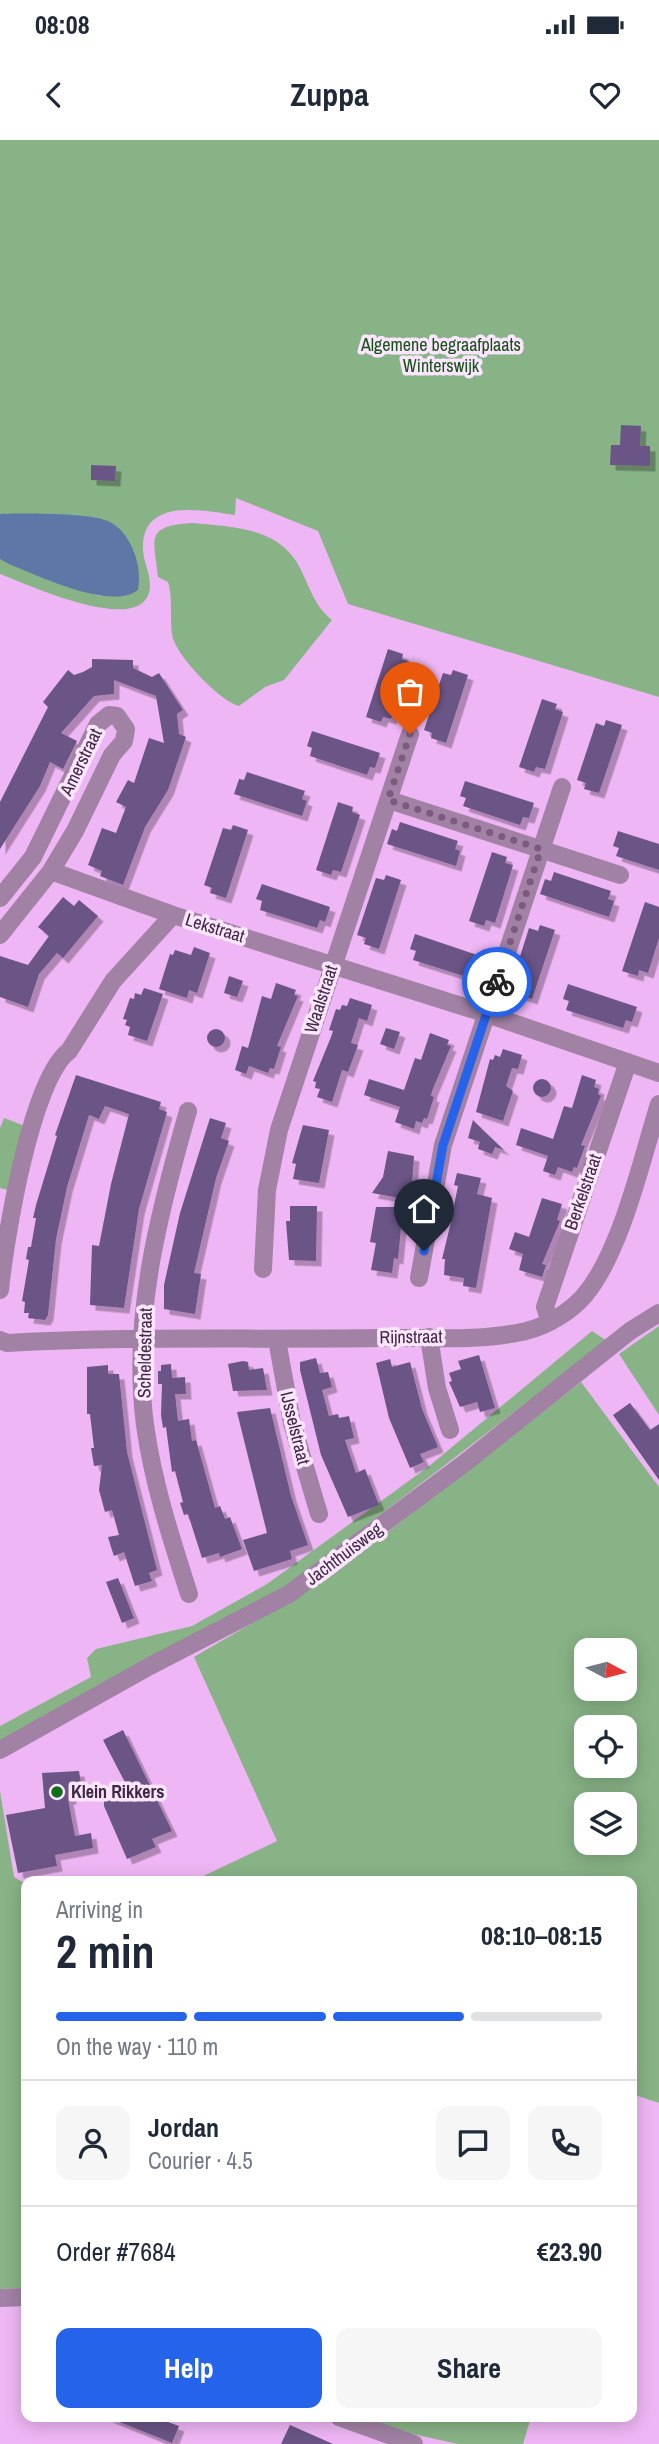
<!DOCTYPE html>
<meta charset="utf-8">
<style>
body{margin:0;font-family:"Archivo Narrow",sans-serif;background:#f6f6f7;color:#1f2937;height:100vh;display:flex;flex-direction:column;font-size:26px;white-space:nowrap}
*{box-sizing:border-box;margin:0}
p{font-size:23px;color:#747a83}
.icon{flex:none;width:38px;height:38px;fill:none;stroke:currentColor;stroke-width:2;stroke-linecap:round;stroke-linejoin:round}
.map{position:relative;flex:1;overflow:hidden}
.panel{position:absolute;left:21px;top:1736px;width:616px;height:546px;display:flex;flex-direction:column;background:#fff;border-radius:14px;box-shadow:0 4px 18px #0003}
.panel>*{flex:none}
.needle{width:46px;rotate:97deg}
.tools{position:absolute;left:574px;top:1498px;display:grid;gap:14px}
.tools a{display:grid;place-items:center;width:63px;height:63px;border-radius:14px;background:#fff;box-shadow:0 4px 18px #0003;font-size:35px}
.pin{position:absolute;display:grid;place-items:center;width:60px;height:60px;color:#fff;margin:-72px -30px;border-radius:50% 50% 50% 0;rotate:-45deg;box-shadow:0 0 7px #0007}
.pin .icon{rotate:45deg}
.courier{position:absolute;display:grid;place-items:center;width:70px;height:70px;margin:-35px;border:5px solid #2563eb;border-radius:50%;background:#fff;color:#222;box-shadow:0 2px 9px #0007}
.headline em{font-style:normal;font-weight:700}
.headline div{display:flex;flex-direction:column-reverse}
.headline{display:flex;align-items:center;justify-content:space-between;height:119px;padding:0 35px}
h1{font-size:46px;font-weight:700;line-height:52px}
.bar{display:grid;grid-template-columns:repeat(4,1fr);gap:10px 7px;align-content:center;height:84px;padding:0 35px}
.bar i{height:9px;border-radius:5px;background:#e0e1e3}
.bar .on{background:#2563eb}
.bar p{grid-column:span 4}
.line{display:flex;align-items:center;gap:18px;padding:0 35px;border-top:2px solid #e0e1e3}
.line div{flex:1}
.round{display:grid;place-items:center;flex:none;width:74px;height:74px;border-radius:14px;background:#f6f6f7}
.cta{display:flex;gap:14px;margin-top:auto;padding:14px 35px}
.cta a{flex:1;height:80px;border-radius:14px;background:#2563eb;color:#fff;font-size:28px;font-weight:700;line-height:80px;text-align:center}
.cta a+a{background:#f6f6f7;color:#1f2937}
.status{display:flex;justify-content:space-between;align-items:center;height:49px;padding:0 35px;background:#fff;direction:ltr}
.status svg{height:19px;fill:currentColor}
header{display:flex;justify-content:space-between;align-items:center;height:91px;padding:0 35px;background:#fff;font-size:32px;font-weight:700}
.map>svg:first-child{display:block}
</style>
<div class="status"><b>08:08</b><svg viewBox="0 0 49 12"><path d="M0 12V9h3v3zM5 12V6h3v6zM10 12V3h3v9zM15 12V0h3v12zM26 1h20v11H26zM47 4h2v5h-2z"/></svg></div>
<header><svg class="icon" aria-label="back" viewBox="0 0 24 24"><path d="M15 5l-7 7 7 7"/></svg>Zuppa<svg class="icon" aria-label="heart" viewBox="0 0 24 24"><path d="M12 20l-8-8c-3-5 5-10 8-4 3-6 11-1 8 4z"/></svg></header>
<div class="map">
<svg width="659" height="2304" viewBox="0 0 659 2304">
<defs>
<filter id="shadow"><feDropShadow dx="5.5" dy="5.5" stdDeviation="0" flood-color="#0004"/></filter>
</defs>
<rect width="100%" height="100%" fill="#eeb6f4"/>
<path fill="#88b386" fill-rule="evenodd" d="M0,0H659V557L348,464L318,391L236,358L235,375C201,370 140,357 143,411C144,424 153,439 149,453C136,495 26,444 0,434V419L100,456L119,391L105,380L92,377L0,374Z
M192,383C233,387 281,387 301,430C310,448 315,467 332,480L284,540L265,547L239,566C220,561 181,520 174,501C168,488 174,461 168,442L158,437C154,399 144,386 192,383Z
M4,978L25,986L8,1050L0,1048V988Z
M659,1186V1275L619,1214Z
M592,1191L607,1201L287,1446L0,1603V1586L91,1537L87,1518L96,1509L192,1486L267,1444L428,1327Z
M581,1242L659,1347V1963L632,1954V1741H193L277,1701L194,1517L326,1440ZM586,1510H625V1549H586ZM586,1587H625V1626H586ZM586,1664H625V1703H586Z
M0,1651L14,1737L26,1744V2148L0,2149Z
M357,2277H531L523,2304H458L395,2290Z"/>
<path fill="#5e77a7" d="M0,374C22,373 90,373 108,381C131,391 143,427 138,450C111,471 39,436 9,424L0,419Z"/>
<path fill="#6a5486" filter="url(#shadow)" d="M621,285L641,286L640,306H650V326L610,325L611,305H620Z
M91,325L116,326L115,341L91,340Z
M388,509L403,514L402,519L410,522L391,579L383,577L381,582L366,577Z
M92,519L133,520V528L152,537L159,533L183,570L177,574L179,594L186,597L168,650L145,687L123,745L100,736L102,731L88,725L102,688L116,693L126,667L116,662L128,640L134,643L149,598L164,603L156,556L114,540V554L94,556L61,593L77,601L63,629L50,622L40,646L0,709V662L48,567L43,562L68,530L74,535L83,532L92,527Z
M453,530L468,535L446,603L431,598L432,593L424,590L443,533L451,535Z
M542,559L557,564L555,569L563,572L545,629L536,627L534,632L519,627Z
M606,580L622,585L599,653L584,649L586,643L577,640L596,583L604,586Z
M312,591L380,613L375,628L370,627L367,635L310,616L312,608L307,606Z
M247,632L305,651L302,659L307,661L302,676L234,654L239,639L244,640Z
M465,641L534,663L529,678L523,677L520,685L463,666L466,658L460,656Z
M338,662L353,667L352,672L360,675L341,732L333,730L331,735L316,730Z
M400,682L458,701L455,709L460,711L456,726L387,704L392,689L397,691Z
M233,685L248,690L226,758L210,753L212,748L204,745L223,688L231,690Z
M618,691L659,704V730L616,716L619,708L613,706Z
M492,712L507,717L505,723L513,725L495,783L486,780L484,786L469,781Z
M554,732L611,751L608,759L614,761L609,777L540,754L545,739L551,741Z
M386,735L401,740L379,809L364,804L366,798L357,795L376,738L384,740Z
M262,744L330,767L325,782L320,780L317,788L260,770L262,761L256,759Z
M63,757L74,766L79,760L98,776L63,818L57,813L39,834L28,867L0,857V816L28,825L49,796L38,787Z
M645,762L659,767V798L648,833L639,830L638,836L622,831Z
M540,785L555,790L532,859L517,854L519,848L511,845L529,788L538,791Z
M415,794L483,817L479,832L473,830L470,838L413,820L416,811L410,809Z
M194,807L210,813L197,853L189,850L187,858L159,849L170,814L173,815L175,810L191,815Z
M229,836L243,841L237,857L224,853Z
M276,843L296,850L294,855L298,856L279,901L277,906L281,907L274,929L270,928L268,933L249,926L246,934L235,930L242,906L248,908L262,856L271,859Z
M568,844L637,867L632,882L626,880L623,888L566,870L569,861L563,859Z
M144,848L163,854L147,901L128,895L130,887L125,885L127,880L123,879L130,858L134,859L135,853L141,855Z
M350,858L372,865L367,881L359,878L351,903L358,905L348,932L342,930L332,962L317,957L320,949L315,948L316,942L313,941L331,897L333,891L329,890L336,869L340,870L342,865L347,866Z
M386,888L400,892L394,909L380,904Z
M207 898a9 9 0 1 1 18 0a9 9 0 1 1-18 0Z
M430,893L449,900L447,905L451,906L432,951L431,956L434,957L427,979L424,978L422,983L416,981L414,989L395,982L400,967L364,955L369,939L404,950L415,918L421,920Z
M503,909L522,915L518,929L512,928L506,946L513,951L503,981L476,972L490,919L493,920L495,915L500,917Z
M76,935L161,962L159,969L167,972L139,1069L124,1168L90,1165L92,1105L99,1106L111,1044L129,974L105,966L99,979L89,975L67,1047L56,1099L48,1175L45,1180L28,1178L29,1173H24L25,1162L22,1161L29,1120L26,1119L28,1107H31L36,1078H33L36,1065L57,996L55,995Z
M582,935L596,940L594,947L599,949L598,954L601,956L581,1005L585,1006L577,1028L574,1027L572,1032L558,1027L555,1035L543,1031L548,1016L516,1005L521,988L553,999L564,966L572,968Z
M533 948a9 9 0 1 1 18 0a9 9 0 1 1-18 0Z
M210,978L226,983L221,998L229,1001L216,1038L194,1133L201,1134L195,1174L164,1169V1145L180,1073Z
M473,980L484,991L504,1010L495,1007L492,1014L478,1009L480,1002L468,998Z
M303,985L329,990L319,1043L293,1039L296,1024L292,1023Z
M388,1011L414,1016L412,1044L409,1056L406,1055L405,1059L372,1053L383,1037Z
M457,1033L481,1038L477,1054L492,1058L476,1148L463,1146L464,1138L444,1135L445,1119H442L451,1082H448L450,1069L453,1070L458,1046L454,1045Z
M542,1058L562,1064L557,1080L560,1081L542,1124L546,1125L542,1137L519,1130L523,1114L509,1109L515,1092L529,1097Z
M290,1066H317L316,1121L289,1120L286,1081H290Z
M376,1067H403L398,1119L394,1118L392,1133L371,1130L376,1103L370,1102Z
M479,1215L495,1268L480,1272L477,1262L460,1267L449,1242L452,1241L449,1233L461,1229L458,1221Z
M316,1218L320,1233L328,1232L332,1247L322,1250L329,1276L338,1274L339,1278L349,1276L354,1298L345,1300L356,1333L365,1329L379,1365L348,1377L321,1315L300,1230V1222Z
M390,1219L392,1227L410,1222L422,1269L438,1307L420,1314L424,1322L410,1328L389,1278L376,1223Z
M243,1221L248,1222L249,1230L263,1228L267,1250L233,1251L228,1224Z
M171,1224L172,1238L185,1237L186,1254H175L178,1281L189,1279L192,1301L196,1300L215,1368L220,1366L225,1379L230,1377L242,1409L220,1417L219,1413L202,1418L188,1374L184,1375L180,1363L183,1362L175,1331L172,1332L166,1287L163,1288L161,1275L162,1244H158V1231H161V1225Z
M108,1225V1234H119L127,1312L157,1430L149,1433L152,1441L135,1446L124,1412L114,1416L111,1407L108,1397L119,1395L112,1370L105,1372L99,1350L102,1325L94,1326L91,1308H94L90,1274H87V1227Z
M630,1263L650,1290L659,1284V1340L613,1275Z
M270,1268L291,1356L308,1405L290,1411L292,1419L254,1431L243,1400L267,1393L237,1272Z
M118,1438L134,1478L122,1483L106,1442Z
M123,1590L172,1691L152,1699L156,1707L127,1719L104,1666V1661L129,1650L103,1600Z
M79,1631L82,1649L70,1652L71,1659H68L75,1696L91,1693L93,1708L55,1715L57,1726L18,1733L6,1675L45,1668L42,1633Z
M107,2277H154L179,2286L172,2303Z
M290,2285L333,2304H281Z"/>
<g fill="none" stroke-linecap="round" stroke-linejoin="round">
<path stroke="#a181a4" stroke-width="18" d="M389,660L620,735
M51,731L173,775
M0,758L33,717L98,584L109,575L117,576L126,589L124,601L112,615L75,691L51,731L0,795
M188,971C159,1072 131,1178 145,1285C153,1343 171,1398 189,1454
M263,1129L267,1050L279,990L410,594
M419,1138L443,1005L562,647
M0,1150C5,1100 31,939 69,911L113,841L173,775L487,874L659,933
M550,1182L545,1167L628,922
M429,1197L437,1248L450,1290
M0,1200L7,1203C130,1196 254,1200 378,1198C426,1197 479,1202 526,1191C547,1186 570,1172 584,1156C621,1113 642,1018 659,964
M277,1200L292,1283L319,1374
M0,1610L150,1526L289,1454L466,1322L630,1191L659,1173
M0,2158L26,2157
M339,2277L414,2304"/>
</g>
<g fill="none" stroke-linecap="round" stroke-linejoin="round">
<path stroke="#7c5a80" stroke-width="7" stroke-dasharray="0 12.6" d="M410,594L388,660L541,709L497,842"/>
<path stroke="#2563eb" stroke-width="9" d="M424,1111L443,1005L497,842"/>
</g>
<circle fill="#136d18" stroke="#fce5fe" stroke-width="2.5" cx="57" cy="1652" r="7"/>
<g text-anchor="middle" stroke-width="7" stroke-linejoin="round" paint-order="stroke">
<g font-size="18" fill="#155216" stroke="#fce5fe">
<text x="441" y="211">Algemene begraafplaats<tspan x="441" dy="21">Winterswijk</tspan></text>
</g>
<g font-size="18" fill="#3f2942" stroke="#fce5fe">
<text transform="translate(81 622) rotate(-64)" y="6">Amerstraat</text>
<text transform="translate(215 788) rotate(17)" y="6">Lekstraat</text>
<text transform="translate(321 859) rotate(-72)" y="6">Waalstraat</text>
<text transform="translate(583 1052) rotate(-71)" y="6">Berkelstraat</text>
<text transform="translate(411 1197) rotate(-1)" y="6">Rijnstraat</text>
<text transform="translate(145 1213) rotate(-89)" y="6">Scheldestraat</text>
<text transform="translate(295 1288) rotate(76)" y="6">IJsselstraat</text>
<text transform="translate(344 1414) rotate(-37)" y="6">Jachthuisweg</text>
</g>
<g font-size="18" font-weight="bold" fill="#3f2942" stroke="#fce5fe" text-anchor="start">
<text x="71" y="1658">Klein Rikkers</text>
</g>
</g>
</svg>
<div class="tools">
<a><svg class="needle" viewBox="-14 -14 28 28"><path d="M0-13l5 13h-10z" fill="#e53935"/><path d="M0 13l5-13h-10z" fill="#747a83"/></svg></a>
<a><svg class="icon" aria-label="locate" viewBox="0 0 24 24"><circle cx="12" cy="12" r="6"/><path d="M12 2v4M12 18v4M2 12h4M18 12h4"/></svg></a>
<a><svg class="icon" aria-label="layers" viewBox="0 0 24 24"><path d="M12 4l9 5-9 5-9-5zM3 14l9 5 9-5"/></svg></a>
</div>
<div class="pin" style="left:410px;top:594px;background:#ea580c"><svg class="icon" aria-label="bag" viewBox="0 0 24 24"><path d="M5 8h14l-1 12H6zM9 8a3 3 0 0 1 6 0"/></svg></div>
<div class="pin" style="left:424px;top:1111px;background:#1f2937"><svg class="icon" aria-label="home" viewBox="0 0 24 24"><path d="M3 11l9-7 9 7M6 9v11h12V9"/></svg></div>
<div class="courier" style="left:497px;top:842px"><svg class="icon" aria-label="bike" viewBox="0 0 24 24"><circle cx="6" cy="16" r="4"/><circle cx="18" cy="16" r="4"/><path d="M6 16l4-8h5l3 8M10 8l3 8H6M13 5h3"/></svg></div>
<section class="panel">
<div class="headline"><div><h1>2 min</h1><p>Arriving in</p></div><em>08:10–08:15</em></div>
<div class="bar"><i class="on"></i><i class="on"></i><i class="on"></i><i></i><p>On the way · 110 m</p></div>
<div class="line" style="height:126px"><a class="round"><svg class="icon" aria-label="person" viewBox="0 0 24 24"><circle cx="12" cy="8" r="4"/><path d="M4 21q1-7 8-7t8 7"/></svg></a><div><b>Jordan</b><p>Courier · 4.5</p></div><a class="round"><svg class="icon" aria-label="chat" viewBox="0 0 24 24"><path d="M4 5h16v11H9l-5 4z"/></svg></a><a class="round"><svg class="icon" aria-label="phone" viewBox="0 0 24 24"><path d="M5 4h4l2 5-3 2q2 4 5 5l2-3 5 2v4C11 20 4 13 5 4z"/></svg></a></div>
<div class="line" style="height:91px"><div>Order #7684</div><b>€23.90</b></div>
<div class="cta"><a>Help</a><a>Share</a></div>
</section>
</div>
